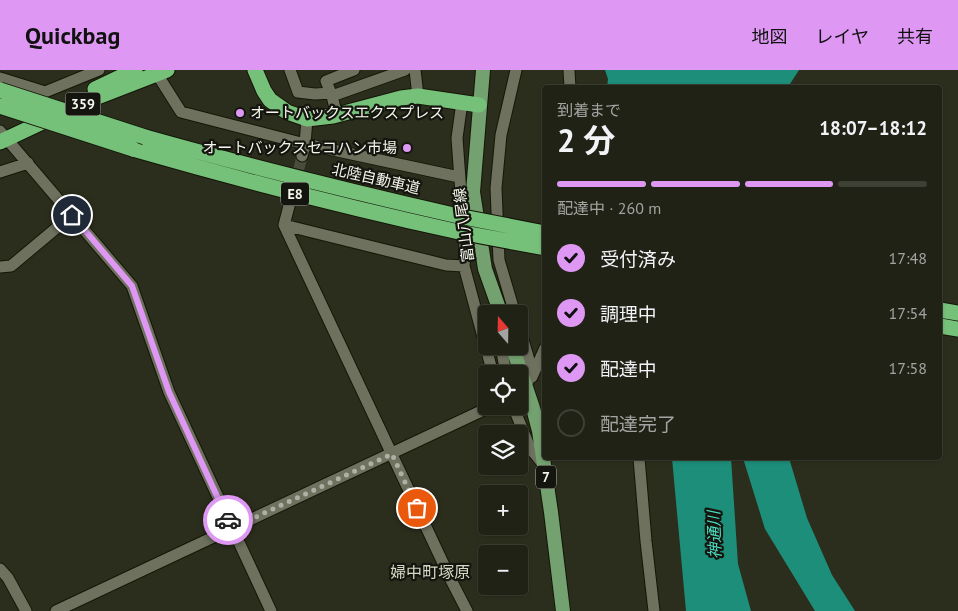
<!DOCTYPE html>
<html lang="ja">
<meta charset="utf-8">
<style>
body{margin:0;font-family:"PT Sans","Noto Sans JP",sans-serif;background:#292a1f;color:#f1f3f6;height:100vh;display:flex;flex-direction:column;font-size:19px;white-space:nowrap}
*{box-sizing:border-box;margin:0}
p{font-size:16px;color:#a2a4a1}
.icon{flex:none;width:28px;height:28px;fill:none;stroke:currentColor;stroke-width:2;stroke-linecap:round;stroke-linejoin:round}
.map{position:relative;flex:1;overflow:hidden}
.side{position:absolute;left:542px;top:15px;width:400px;height:375px;display:flex;flex-direction:column;background:#212216;border-radius:5px;box-shadow:0 1px 4px #0004,0 0 0 1px #3e3f35}
.side>*{flex:none}
.needle{width:32px;rotate:340deg}
.tools{position:absolute;left:478px;top:235px;display:grid;gap:10px}
.tools a{display:grid;place-items:center;width:50px;height:50px;border-radius:5px;background:#212216;box-shadow:0 1px 4px #0004,0 0 0 1px #3e3f35;font-size:25px}
.pin{position:absolute;display:grid;place-items:center;width:42px;height:42px;color:#fff;margin:-21px;border:2px solid #fff;border-radius:50%;box-shadow:0 1px 5px #0007}
.courier{position:absolute;display:grid;place-items:center;width:50px;height:50px;margin:-25px;border:4px solid #de98f3;border-radius:50%;background:#fff;color:#222;box-shadow:0 1px 6px #0007}
.summary em{font-style:normal;font-weight:700}
.summary div{display:flex;flex-direction:column-reverse}
.summary{display:flex;align-items:center;justify-content:space-between;height:85px;padding:0 15px}
h1{font-size:32px;font-weight:700;line-height:38px}
.bar{display:grid;grid-template-columns:repeat(4,1fr);gap:8px 5px;align-content:center;height:60px;padding:0 15px}
.bar i{height:6px;border-radius:4px;background:#3e3f35}
.bar .selected{background:#de98f3}
.bar p{grid-column:span 4}
ol{padding:0 15px;list-style:none}
li{display:flex;align-items:center;gap:15px;height:55px}
li p{margin-inline-start:auto}
li .icon{padding:5px;border-radius:50%;background:#de98f3;color:#111;stroke-width:4}
li:last-child{color:#a2a4a1}
li i{width:28px;height:28px;border:2px solid #3e3f35;border-radius:50%}
header{display:flex;align-items:center;gap:30px;box-sizing:border-box;height:70px;padding:0 25px;background:#de98f3;color:#111}
header strong{font-size:24px}
nav{display:flex;gap:28px;margin-inline-start:auto;font-size:18px}
.map>svg:first-child{display:block}
</style>
<header>
<strong>Quickbag</strong>
<nav><a>地図</a><a>レイヤ</a><a>共有</a></nav>
</header>
<div class="map">
<svg width="958" height="541" viewBox="0 0 958 541">
<rect width="100%" height="100%" fill="#2c2e1d"/>
<path fill="#1d8e79" d="M605,0H799L788,17L607,18L608,9Z
M672,388H731L738,494L751,541H686Z
M743,388H789L807,448L832,505L855,541H815L765,459Z"/>
<g fill="none" stroke-linecap="round" stroke-linejoin="round">
<path stroke="#4a4c3c" stroke-width="11" stroke-dasharray="11 5.5" stroke-linecap="butt" d="M295,115L302,86"/>
<g stroke="#141607" stroke-width="13">
<path id="minor" d="M290,0L298,22L315,24L331,23
M415,0L418,26
M569,0L570,18
M157,4L181,42L305,74L459,107
M0,8L45,22L99,0
M332,26L326,11L354,0
M336,42L332,26L405,0
M0,61L132,216L169,322L271,541
M302,86L305,74L307,49
M0,102L28,93
M289,136L284,155L451,510L467,541
M284,155L446,195L464,196L465,179L457,68L462,32
M464,196L493,304
M0,197L11,196L72,145
M515,244L499,190L496,118L501,65L516,0
M519,256L531,297L528,311
M501,276L506,304
M532,307L545,278
M513,336L530,378L543,394
M639,388L646,471L654,541
M0,499L8,508L26,541
M56,541L492,336"/>
</g>
<g stroke="#141607" stroke-width="16">
<path id="major" d="M483,0L473,122L485,199L501,244
M512,276L533,338L539,361L551,442L563,541"/>
</g>
<g stroke="#141607" stroke-width="17">
<path id="highway" d="M255,0L264,21L270,30L287,42L307,49L333,46L401,28L418,26L479,35
M95,19L135,0
M145,67C248,96 353,122 458,146
M0,72L87,31L167,0
M133,79C241,110 349,138 459,162
M940,240L958,243
M940,256L958,259"/>
</g>
<use href="#minor" stroke="#6e715e" stroke-width="11"/>
<use href="#major" stroke="#73a16f" stroke-width="14"/>
<use href="#highway" stroke="#76c17a" stroke-width="15"/>
<g stroke="#141607" stroke-width="17" stroke-linecap="butt">
<path id="highway-bridge" d="M0,20L145,67
M0,36L133,79
M458,146L545,163
M459,162L545,178"/>
</g>
<use href="#highway-bridge" stroke="#76c17a" stroke-width="15"/>
</g>
<g fill="none" stroke-linecap="round" stroke-linejoin="round">
<path stroke="#aeb0a3" stroke-width="5" stroke-dasharray="0 9" d="M228,450L232,458L392,384L417,438"/>
<path stroke="#de98f3" stroke-width="6" d="M72,145L132,216L169,322L228,450"/>
</g>
<g fill="#de98f3" stroke="#14150e" stroke-width="2">
<circle cx="240" cy="43" r="5"/>
<circle cx="407" cy="78" r="5"/>
</g>
<g text-anchor="middle" stroke-width="4.5" stroke-linejoin="round" paint-order="stroke">
<g fill="#14150e" stroke="#b1b2a9" stroke-width="1">
<rect x="65.5" y="22.5" width="35" height="23" rx="4"/>
<rect x="281" y="112.5" width="28" height="23" rx="4"/>
<rect x="536" y="395.5" width="20" height="23" rx="4"/>
</g>
<g font-size="14" font-weight="bold" fill="#f4f6eb">
<text x="83" y="39">359</text>
<text x="295" y="129">E8</text>
<text x="546" y="412">7</text>
</g>
<g font-size="15" fill="#f4f6eb" stroke="#14150e" text-anchor="start">
<text x="250" y="48">オートバックスエクスプレス</text>
<text x="397" y="83" text-anchor="end">オートバックスセコハン市場</text>
</g>
<g font-size="15" fill="#f4f6eb" stroke="#14150e">
<text transform="translate(376 109) rotate(13)" y="5">北陸自動車道</text>
<text transform="translate(464 155) rotate(-97)" y="5">富山八尾線</text>
</g>
<g font-size="16" font-style="italic" fill="#4addc0" stroke="#14150e">
<text transform="translate(714 465) rotate(-92)" y="6">神通川</text>
</g>
<g font-size="16" fill="#d4d7c2" stroke="#14150e">
<text x="430" y="508">婦中町塚原</text>
</g>
</g>
</svg>
<div class="tools">
<a><svg class="needle" viewBox="-14 -14 28 28"><path d="M0-13l5 13h-10z" fill="#e53935"/><path d="M0 13l5-13h-10z" fill="#a2a4a1"/></svg></a>
<a><svg class="icon" aria-label="locate" viewBox="0 0 24 24"><circle cx="12" cy="12" r="6"/><path d="M12 2v4M12 18v4M2 12h4M18 12h4"/></svg></a>
<a><svg class="icon" aria-label="layers" viewBox="0 0 24 24"><path d="M12 4l9 5-9 5-9-5zM3 14l9 5 9-5"/></svg></a>
<a>+</a>
<a>−</a>
</div>
<div class="pin" style="left:417px;top:438px;background:#ea580c"><svg class="icon" aria-label="bag" viewBox="0 0 24 24"><path d="M5 8h14l-1 12H6zM9 8a3 3 0 0 1 6 0"/></svg></div>
<div class="pin" style="left:72px;top:145px;background:#1f2937"><svg class="icon" aria-label="home" viewBox="0 0 24 24"><path d="M3 11l9-7 9 7M6 9v11h12V9"/></svg></div>
<div class="courier" style="left:228px;top:450px"><svg class="icon" aria-label="car" viewBox="0 0 24 24"><path d="M5 17H2v-5l4-1 3-4h7l3 4 3 1v5h-3M9 17h6M6 11h13"/><circle cx="7" cy="17" r="2"/><circle cx="17" cy="17" r="2"/></svg></div>
<section class="side">
<div class="summary"><div><h1>2 分</h1><p>到着まで</p></div><em>18:07–18:12</em></div>
<div class="bar"><i class="selected"></i><i class="selected"></i><i class="selected"></i><i></i><p>配達中 · 260 m</p></div>
<ol>
<li><svg class="icon" aria-label="check" viewBox="0 0 24 24"><path d="M5 12l5 5 9-10"/></svg>受付済み<p>17:48</p></li>
<li><svg class="icon" aria-label="check" viewBox="0 0 24 24"><path d="M5 12l5 5 9-10"/></svg>調理中<p>17:54</p></li>
<li><svg class="icon" aria-label="check" viewBox="0 0 24 24"><path d="M5 12l5 5 9-10"/></svg>配達中<p>17:58</p></li>
<li><i></i>配達完了</li>
</ol>
</section>
</div>
